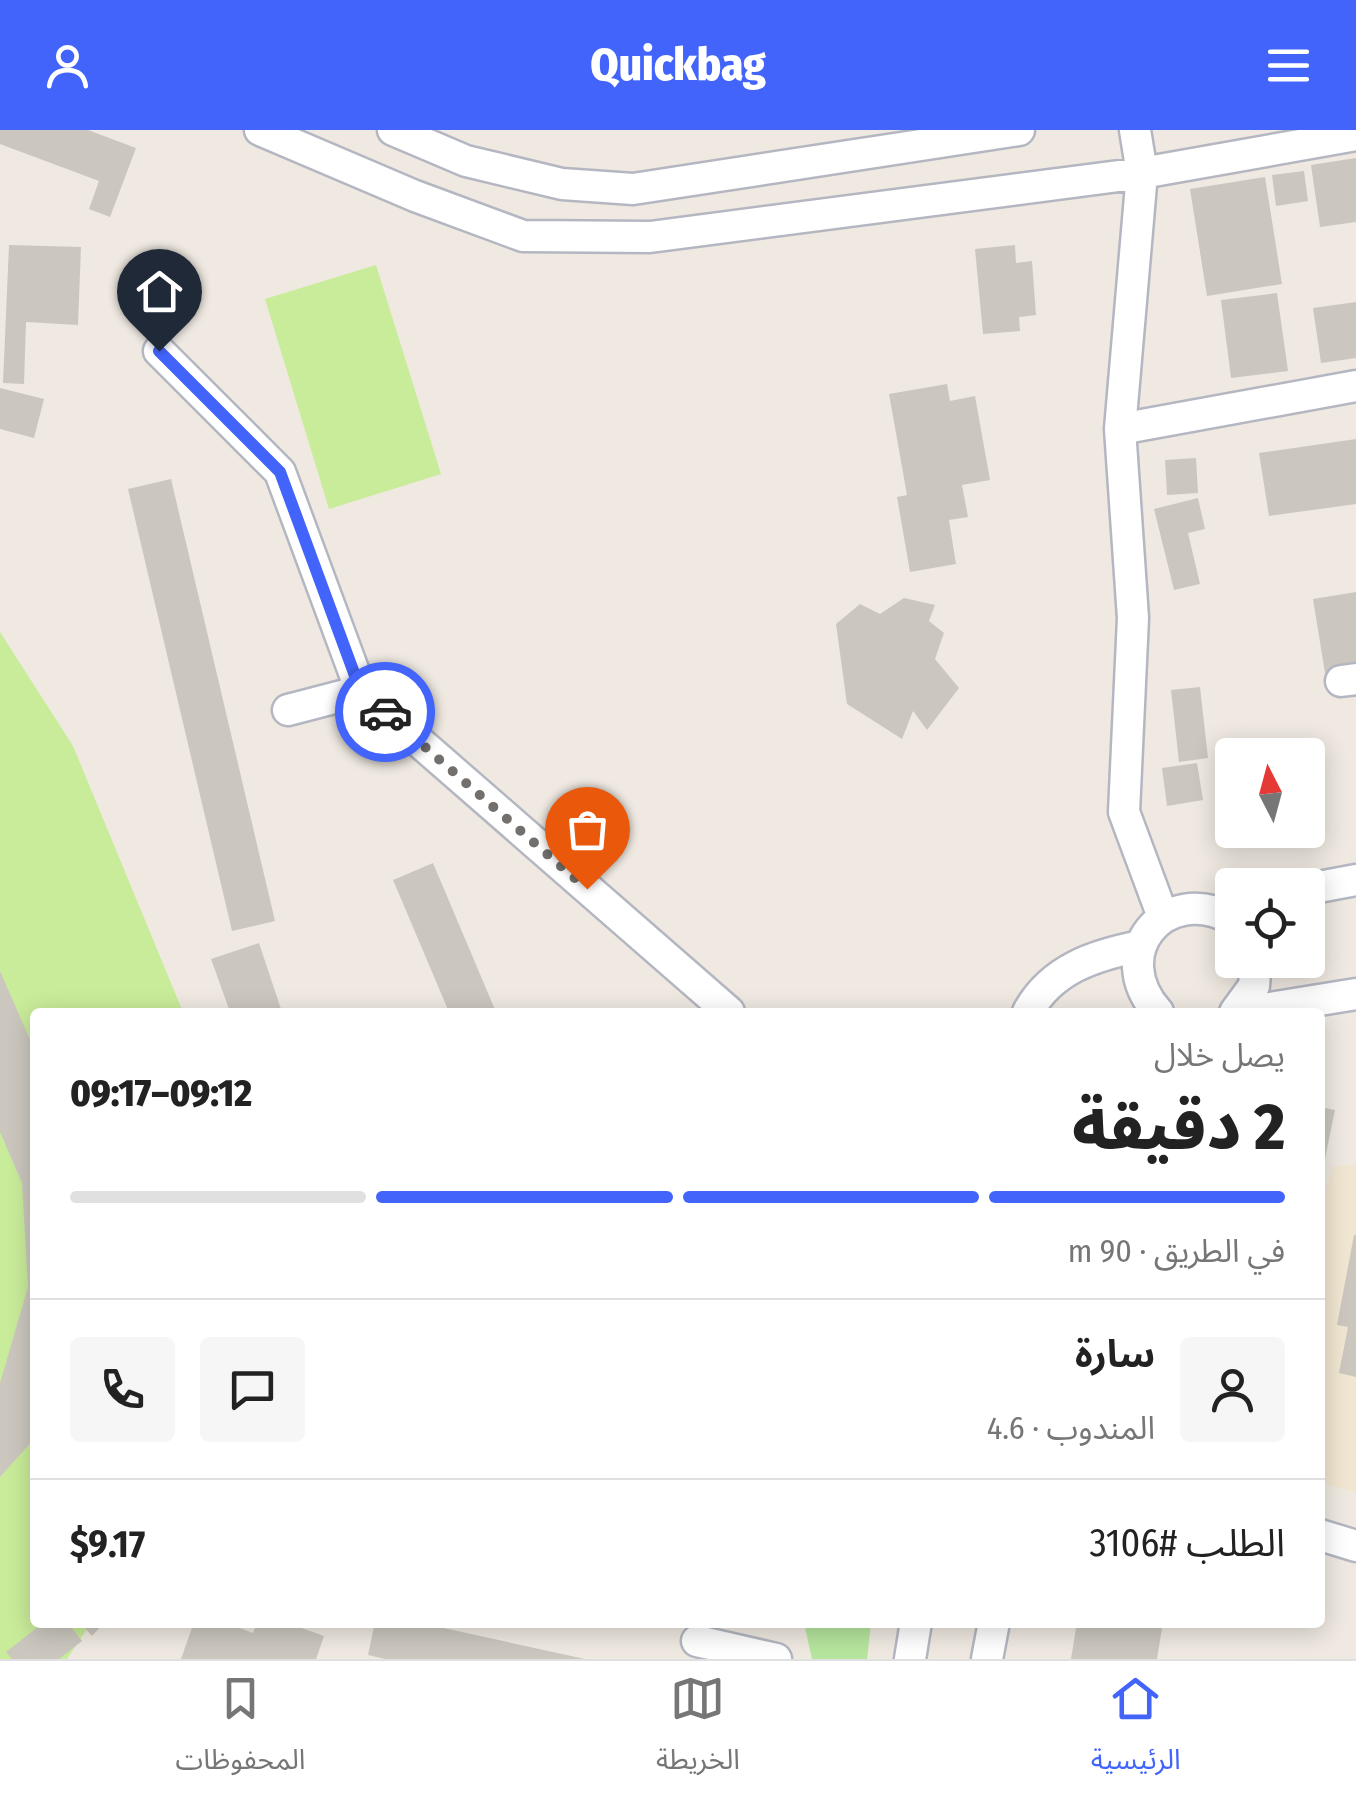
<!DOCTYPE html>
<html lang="ar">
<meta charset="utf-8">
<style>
body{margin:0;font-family:"Fira Sans Condensed","Noto Sans Arabic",sans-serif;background:#f6f6f6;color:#222;direction:rtl;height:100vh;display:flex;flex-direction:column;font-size:38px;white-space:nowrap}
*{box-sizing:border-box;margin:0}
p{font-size:32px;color:#767676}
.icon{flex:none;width:55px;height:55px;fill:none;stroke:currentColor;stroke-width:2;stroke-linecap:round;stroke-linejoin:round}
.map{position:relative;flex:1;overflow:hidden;direction:ltr}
.side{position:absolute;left:30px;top:878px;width:1295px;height:620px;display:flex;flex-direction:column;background:#fff;border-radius:10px;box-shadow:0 5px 25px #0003;direction:rtl}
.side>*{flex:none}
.needle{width:65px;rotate:354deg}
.controls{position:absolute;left:1215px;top:608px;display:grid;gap:20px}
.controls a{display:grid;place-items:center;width:110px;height:110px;border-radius:10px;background:#fff;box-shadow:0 5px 25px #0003;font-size:50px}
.pin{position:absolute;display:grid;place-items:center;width:85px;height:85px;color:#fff;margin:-102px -42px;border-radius:50% 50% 50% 0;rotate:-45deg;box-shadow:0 0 10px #0007}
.pin .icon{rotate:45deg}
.courier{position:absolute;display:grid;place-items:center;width:100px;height:100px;margin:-50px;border:8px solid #4264fb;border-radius:50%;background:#fff;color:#222;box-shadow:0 2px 12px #0007}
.head em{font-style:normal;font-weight:800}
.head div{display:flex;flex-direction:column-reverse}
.head{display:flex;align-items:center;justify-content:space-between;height:170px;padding:0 40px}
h1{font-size:65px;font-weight:800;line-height:75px}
.bar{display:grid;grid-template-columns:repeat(4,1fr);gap:15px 10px;align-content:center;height:120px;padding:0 40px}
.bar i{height:12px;border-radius:8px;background:#e0e0e0}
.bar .active{background:#4264fb}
.bar p{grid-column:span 4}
.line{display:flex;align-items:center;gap:25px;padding:0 40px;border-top:2px solid #e0e0e0}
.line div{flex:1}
.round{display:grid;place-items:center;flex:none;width:105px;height:105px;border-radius:10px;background:#f6f6f6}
header{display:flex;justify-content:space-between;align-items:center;height:130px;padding:0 40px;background:#4264fb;color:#fff;font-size:45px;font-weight:800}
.menu{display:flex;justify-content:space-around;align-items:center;height:140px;border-top:2px solid #e0e0e0;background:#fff;font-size:28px;color:#767676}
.menu a{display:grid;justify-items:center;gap:5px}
.menu .active{color:#4264fb}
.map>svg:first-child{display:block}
</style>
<header><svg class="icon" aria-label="menu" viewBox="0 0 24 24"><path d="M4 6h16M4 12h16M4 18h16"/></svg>Quickbag<svg class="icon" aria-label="person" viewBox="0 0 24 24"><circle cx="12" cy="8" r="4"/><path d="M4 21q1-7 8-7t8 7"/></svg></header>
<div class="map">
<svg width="1356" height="1529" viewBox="0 0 1356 1529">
<rect width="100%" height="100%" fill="#efe9e1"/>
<path fill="#f0e6d1" d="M1356,1034V1363L1320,1352V1079L1332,1037Z"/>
<path fill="#b6e59e" d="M804,1493H871L867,1529H812Z"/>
<path fill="#c9ec9a" d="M376,135L441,344L329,379L265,169Z
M0,502L73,616L183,882H35V1492L91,1493L67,1529H0Z"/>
<path fill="#cbc7bf" d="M0,0H88L136,18L110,87L89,79L99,51L0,14Z
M1356,28V92L1320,97L1311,35Z
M1304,41L1308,71L1276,76L1272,45Z
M1265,47L1282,154L1207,166L1190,59Z
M9,115L81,117L78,195L26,192L24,254L3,253Z
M1015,115L1016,133L1032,131L1036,185L1019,187L1020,201L983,204L975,119Z
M1277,163L1288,241L1231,248L1221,170Z
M1356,172V228L1321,233L1313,178Z
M947,254L950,271L975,266L990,350L962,355L968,387L949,390L956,434L910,442L897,367L907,365L889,264Z
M0,258L44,269L34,308L0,299Z
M1356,309V374L1269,386L1259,323Z
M1196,328L1198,363L1167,365L1165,330Z
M171,349L275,791L232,801L128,359Z
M1198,368L1205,399L1188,403L1200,454L1174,460L1154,379Z
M1356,462V537L1325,543L1313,469Z
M904,468L935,475L929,491L944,503L935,529L959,558L927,600L913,581L902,609L847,574L836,494L860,474L880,484Z
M1200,557L1208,628L1179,632L1171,560Z
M1197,633L1203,670L1167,676L1162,638Z
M433,733L496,882H449L393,750Z
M259,813L282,882H230L211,829Z
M0,841L35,921V1308L0,1347V1253L28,1157L22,1053L0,1002Z
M1320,977L1335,980L1322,1043H1320Z
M1354,1105H1356V1247L1339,1243L1348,1197L1337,1195Z
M44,1492H67L82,1511L59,1529H12L6,1522Z
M79,1492H105L92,1506Z
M194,1492H224L253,1503L257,1492H285L324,1506L316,1529H181Z
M375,1492H416L585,1529H385L368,1525Z
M1077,1492H1163L1157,1529H1071Z"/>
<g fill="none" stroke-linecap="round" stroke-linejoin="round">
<g stroke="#b4b7c1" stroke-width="35">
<path id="minor" d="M260,0L415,66L523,106L650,107L1142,43L1356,5
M393,0L466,31L562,54L633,59L1019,0
M1135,0L1142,43L1120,299L1133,488L1124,682L1163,787
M159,221L280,342L361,561L729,882
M1120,299L1356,256
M1341,551L1356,549
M288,580L361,561
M1308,759L1356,750
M1028,882C1051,839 1095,825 1141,816
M1158,882C1106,824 1164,752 1232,789
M1235,882L1254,856L1256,830
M1246,882L1356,864
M1320,1405L1356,1416
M697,1511L776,1529
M910,1529L916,1492
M987,1529L994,1492"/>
</g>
<use href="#minor" stroke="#fff" stroke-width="30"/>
</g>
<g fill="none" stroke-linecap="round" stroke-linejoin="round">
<path stroke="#726f6d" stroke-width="10" stroke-dasharray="0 18" d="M385,582L587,759"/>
<path stroke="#4264fb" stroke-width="12" d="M159,221L280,342L361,562L385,582"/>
</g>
</svg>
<div class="controls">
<a><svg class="needle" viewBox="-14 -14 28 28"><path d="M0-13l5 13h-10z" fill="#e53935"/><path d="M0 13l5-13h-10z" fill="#767676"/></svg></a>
<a><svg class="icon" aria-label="locate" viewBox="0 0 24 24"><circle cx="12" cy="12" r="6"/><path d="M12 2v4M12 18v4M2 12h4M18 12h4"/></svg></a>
</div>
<div class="pin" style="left:587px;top:759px;background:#ea580c"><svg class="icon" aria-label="bag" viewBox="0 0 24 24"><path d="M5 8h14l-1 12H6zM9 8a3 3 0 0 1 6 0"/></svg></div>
<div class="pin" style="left:159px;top:221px;background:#1f2937"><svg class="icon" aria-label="home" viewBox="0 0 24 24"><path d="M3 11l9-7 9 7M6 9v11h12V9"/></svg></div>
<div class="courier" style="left:385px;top:582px"><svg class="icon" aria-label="car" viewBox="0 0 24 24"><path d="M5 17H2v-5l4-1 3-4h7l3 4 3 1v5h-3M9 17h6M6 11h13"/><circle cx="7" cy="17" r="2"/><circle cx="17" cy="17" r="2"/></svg></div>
<section class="side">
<div class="head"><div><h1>2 دقيقة</h1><p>يصل خلال</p></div><em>09:12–09:17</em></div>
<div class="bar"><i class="active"></i><i class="active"></i><i class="active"></i><i></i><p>في الطريق · 90 m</p></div>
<div class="line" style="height:180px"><a class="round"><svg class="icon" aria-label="person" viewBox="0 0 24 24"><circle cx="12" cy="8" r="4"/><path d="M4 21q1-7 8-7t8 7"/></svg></a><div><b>سارة</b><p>المندوب · 4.6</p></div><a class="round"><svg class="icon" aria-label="chat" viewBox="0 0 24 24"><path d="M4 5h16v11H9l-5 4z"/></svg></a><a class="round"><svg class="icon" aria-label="phone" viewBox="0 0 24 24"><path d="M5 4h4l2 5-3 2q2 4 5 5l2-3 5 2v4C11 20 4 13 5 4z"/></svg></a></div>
<div class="line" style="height:130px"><div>الطلب #3106</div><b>$9.17</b></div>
</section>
</div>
<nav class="menu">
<a class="active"><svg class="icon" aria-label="home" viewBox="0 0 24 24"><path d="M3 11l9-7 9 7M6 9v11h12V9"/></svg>الرئيسية</a>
<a><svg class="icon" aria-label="map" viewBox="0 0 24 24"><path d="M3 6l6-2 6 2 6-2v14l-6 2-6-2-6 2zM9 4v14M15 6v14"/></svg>الخريطة</a>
<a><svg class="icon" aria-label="saved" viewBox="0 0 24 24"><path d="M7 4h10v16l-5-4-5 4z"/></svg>المحفوظات</a>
</nav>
